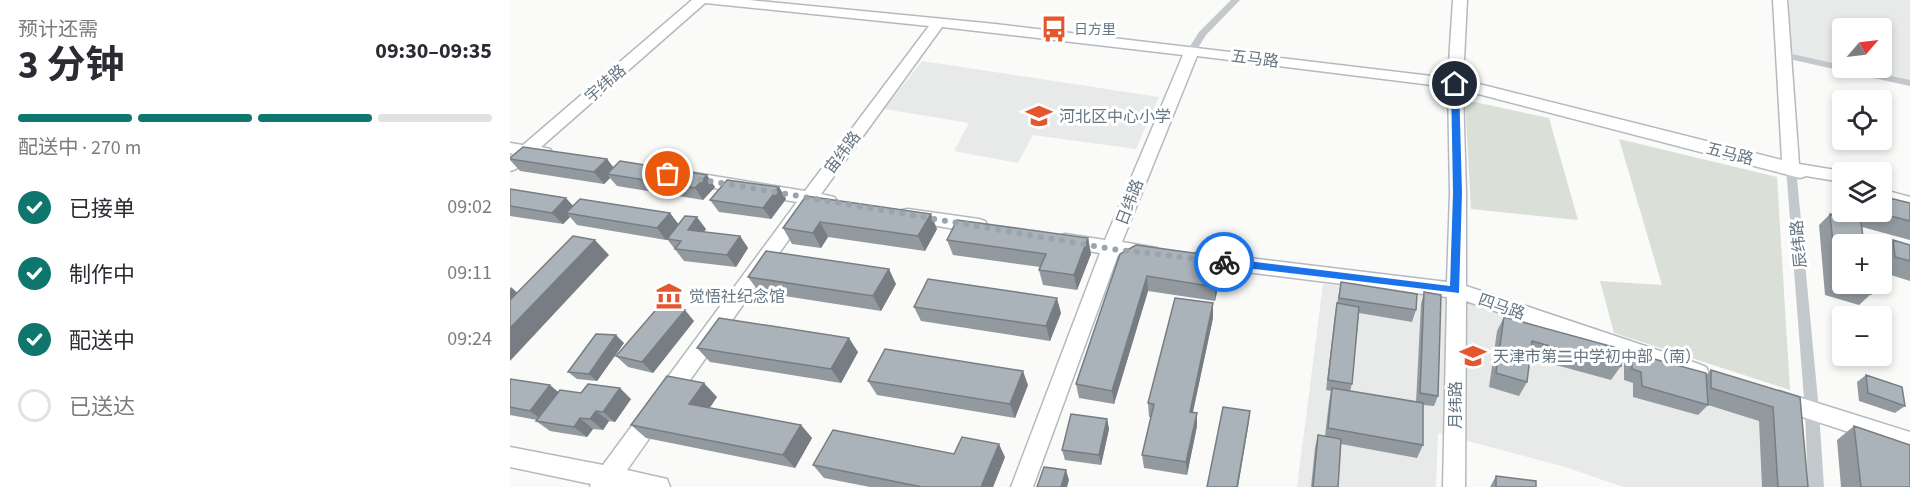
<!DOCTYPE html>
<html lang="zh">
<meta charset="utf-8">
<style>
body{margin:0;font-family:"Source Sans 3","Noto Sans SC",sans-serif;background:#f7f7f7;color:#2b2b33;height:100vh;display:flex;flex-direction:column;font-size:22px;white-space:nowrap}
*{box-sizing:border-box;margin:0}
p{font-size:20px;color:#7c7c81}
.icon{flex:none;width:33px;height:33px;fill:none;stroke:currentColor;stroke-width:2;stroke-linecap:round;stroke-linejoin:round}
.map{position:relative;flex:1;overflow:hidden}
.details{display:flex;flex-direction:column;background:#fff;width:510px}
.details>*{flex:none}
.needle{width:39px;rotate:62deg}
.fabs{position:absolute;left:1322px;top:18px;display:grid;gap:12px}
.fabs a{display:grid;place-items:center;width:60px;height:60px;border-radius:6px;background:#fff;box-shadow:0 3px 9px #0003;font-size:30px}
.pin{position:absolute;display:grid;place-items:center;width:51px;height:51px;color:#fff;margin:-26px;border:3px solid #fff;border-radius:50%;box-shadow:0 2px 6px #0007}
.courier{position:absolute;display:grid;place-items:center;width:60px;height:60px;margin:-30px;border:4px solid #1a73e8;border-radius:50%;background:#fff;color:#222;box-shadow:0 2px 8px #0007}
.overview em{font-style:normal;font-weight:700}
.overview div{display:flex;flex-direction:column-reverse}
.overview{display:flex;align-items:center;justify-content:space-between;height:102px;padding:0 18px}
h1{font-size:39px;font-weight:700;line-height:45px}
.bar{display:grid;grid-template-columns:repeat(4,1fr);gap:9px 6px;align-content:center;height:72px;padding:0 18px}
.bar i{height:8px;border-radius:4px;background:#e1e1e2}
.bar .active{background:#0f766e}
.bar p{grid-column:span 4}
ol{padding:0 18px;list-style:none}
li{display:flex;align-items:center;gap:18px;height:66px}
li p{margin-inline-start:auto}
li .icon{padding:6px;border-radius:50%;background:#0f766e;color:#fff;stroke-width:4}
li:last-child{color:#7c7c81}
li i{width:33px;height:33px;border:3px solid #e1e1e2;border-radius:50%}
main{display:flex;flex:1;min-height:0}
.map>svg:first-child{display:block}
</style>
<main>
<section class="details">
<div class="overview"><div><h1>3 分钟</h1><p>预计还需</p></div><em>09:30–09:35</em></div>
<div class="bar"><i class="active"></i><i class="active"></i><i class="active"></i><i></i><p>配送中 · 270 m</p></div>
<ol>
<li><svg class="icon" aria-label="check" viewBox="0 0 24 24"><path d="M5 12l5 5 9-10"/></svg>已接单<p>09:02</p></li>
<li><svg class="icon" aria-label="check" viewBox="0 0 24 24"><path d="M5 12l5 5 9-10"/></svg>制作中<p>09:11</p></li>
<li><svg class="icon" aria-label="check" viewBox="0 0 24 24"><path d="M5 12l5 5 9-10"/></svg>配送中<p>09:24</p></li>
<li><i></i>已送达</li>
</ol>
</section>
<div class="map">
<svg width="1400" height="487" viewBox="0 0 1400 487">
<rect width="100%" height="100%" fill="#fafaf8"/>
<path fill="#e8e9e9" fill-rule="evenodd" d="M1278,0H1400V86L1281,59ZM1332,28H1371V68H1332Z
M412,61L649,97L626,149L523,135L508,163L444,151L459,123L374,109Z
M813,284L957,299L1287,413L1285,487H1113L1055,467L928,433L926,487H787Z"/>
<path fill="#dadfd7" d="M955,100L1039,118L1068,220L961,209Z
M1109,139L1267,177L1280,390L1104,333L1090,281L1152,285Z"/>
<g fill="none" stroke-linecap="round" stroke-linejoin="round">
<g stroke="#b3babf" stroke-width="3">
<path id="secondary" d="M182,0H239L485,24L938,78L943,0H957L953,80L1272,160L1263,0H1277L1289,164L1338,172H1332V182L1296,176L1290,178L953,90L956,193V286L1189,364L1196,367L1199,373L1196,379L1189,382L956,301L955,487H933L937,297L689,266L683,264L680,259L683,254L689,252L937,282L940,193L938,87L687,56L612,242L647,248L650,253L647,258L641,260L608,255L523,487H501L590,253L549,246L546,241L549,236L555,234L595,240L673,55L432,27L311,194L324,197L327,201L324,205L318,207L303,205L117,470L157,479L160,487H80L81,484L0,467V447L93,465L287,202L179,184L173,182L171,178L173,174L179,172L295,191L419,26L195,3L31,147L40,149L42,153L40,157L20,156L6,169L0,171V156L3,154L0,153V143L13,145Z
M1371,189L1400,197V209L1371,201Z
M398,209L469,219L475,221L478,226L475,231L469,233L392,220L389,215L392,210Z
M1269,391L1400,432V452L1262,407L1258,400L1262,393Z"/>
</g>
<path fill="#c3c8cc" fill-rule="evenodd" d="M721,0H730L696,35L685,53H679L677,51L689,32Z
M1273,52L1332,65V68H1343L1400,80V86L1270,57L1268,55Z
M1281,164L1286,168L1309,411L1314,487H1298L1295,411L1276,168Z"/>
<use href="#secondary" fill="#fff" fill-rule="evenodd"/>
</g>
<path fill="#929a9f" d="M0,158L97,159L104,168L205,187L193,200L107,186L100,178L94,184L10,171L0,160Z
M269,187L276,199L261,219L209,212L200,200Z
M0,189L63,206L160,213L169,225L196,229L194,232L230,236L238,248L226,267L174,261L157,239L160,235L156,240L67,225L60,217L53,224L0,216Z
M1332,191V212H1371L1400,203V240L1352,227L1361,294L1349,305L1315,295L1309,225L1320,214L1324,215L1322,202Z
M296,196L427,229L415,251L318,237L311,248L282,244L273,228Z
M578,238L581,254L567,290L533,285L529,270L530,267L443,255L437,240Z
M1383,240L1400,245V281L1371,272V251Z
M626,245L712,257L711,273L705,301L638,291L604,404L569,398L566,384Z
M238,277L386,284L371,311L249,292Z
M831,282L906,310L902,322L849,313L842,384L840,391L906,402L911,304L914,292L928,396L924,406L913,405V445L907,458L831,444L828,487H801L805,448L808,435L815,436L819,402L821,391L816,390L825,314Z
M404,307L551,313L540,341L411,321Z
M994,317L1111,366L1101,380L1020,358L1017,382L1009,396L979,387L987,331Z
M703,318L683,412L687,413V426L677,475L634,468L632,455L641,417H639L638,403Z
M184,321L143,373L118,367L106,356Z
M1332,331V351L1329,350V334Z
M114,343L87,381L67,379L58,372Z
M187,348L348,352L331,383L200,362Z
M1122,353L1196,375L1201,370L1290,397L1298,487H1252L1249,421L1198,405L1188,415L1123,397V383L1114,380V364Z
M1345,356H1356L1353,358Z
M1356,375L1395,406L1385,413L1349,401L1347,382Z
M0,379L48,392L121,399L105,422L99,421L93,430L83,429L77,437L40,431L26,421L27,420L0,415Z
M358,381L518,385L505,418L367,395Z
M207,397L199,408L291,425L302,438L285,468L136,438L121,425Z
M597,419L599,429L591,465L555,460L552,450Z
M1344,426L1400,487H1331L1327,440Z
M444,454L495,457L483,487H360L314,478L303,465Z
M986,476L1026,487H980Z"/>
<path fill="#777d82" d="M97,159L106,171L97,174L100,178L94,184L84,172Z
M197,175L205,187L193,200L185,188Z
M269,187L276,199L261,219L253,208Z
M56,198L67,210L56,213L60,217L53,224L42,213Z
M160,213L169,225L156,240L147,228Z
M421,214L427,229L415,251L408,236Z
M187,217L196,229L186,242L178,230Z
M310,222L318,237L311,248L303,233Z
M230,236L238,248L226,267L217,255Z
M578,238L581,254L567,290L564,275Z
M85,240L99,255L0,361V328Z
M712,257L711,273L705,301V287Z
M379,269L386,284L371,311L363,296Z
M637,276L638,291L604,404L602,391Z
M1,287L14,299L0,313V289Z
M547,298L551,313L540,341L536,326Z
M703,303V318L680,425V412Z
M175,310L184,321L143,373L132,362Z
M106,335L114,343L87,381L79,374Z
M339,338L348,352L331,383L321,369Z
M513,371L518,385L505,418L500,404Z
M194,383L207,397L193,418L179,404Z
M40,385L53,396L34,421L20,411Z
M110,388L121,399L105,422L93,412Z
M86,411L99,421L93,430L80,419Z
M740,411L739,422L728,487H727Z
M687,413V426L677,475L676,462Z
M70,418L83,429L77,437L64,427Z
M597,419L599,429L591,465L589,455Z
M291,425L302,438L285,468L273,455Z
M489,444L495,457L483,487H471Z
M556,470L559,480L557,487H551Z"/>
<path fill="#aab3b9" stroke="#777d82" stroke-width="1.5" d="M13,147L97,159L84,172L0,159V158Z
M110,161L197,175L185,188L97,174Z
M217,180L269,187L253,208L200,200Z
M0,189L56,198L42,213L0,206Z
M296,196L421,214L408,236L310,222L303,233L273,228Z
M1371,196L1400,203V221L1366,212H1371Z
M70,199L160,213L147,228L56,213Z
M1320,214L1351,222L1354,244H1332V284H1359L1361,294L1327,284Z
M175,216L187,217L178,230L230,236L217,255L165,249L171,241L157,239Z
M447,220L578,238L564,275L529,270L536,254L437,240Z
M63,236L85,240L0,328V300Z
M1383,240L1400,245V261L1385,257Z
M626,245L712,257L705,287L637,276L602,391L566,384L610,254Z
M256,251L379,269L363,296L238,277Z
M418,279L547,298L536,326L404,307Z
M831,282L907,294L906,310L829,298Z
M914,292L931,295L928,396L910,393Z
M665,298L703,303L680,412L687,413L676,462L632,455L644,404L638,403Z
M827,303L849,307L842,384L818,380Z
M150,305L175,310L132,362L106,356Z
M994,317L1111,349V366L1022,341L1017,382L986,373Z
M209,318L339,338L321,369L187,348Z
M86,334L106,335L79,374L58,372Z
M375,349L513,371L500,404L358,381Z
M1122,353L1196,373L1198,405L1132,386L1131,372L1122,369Z
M1201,370L1290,397L1298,487H1268L1263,407L1201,388Z
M1356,375L1392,387L1395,406L1358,393Z
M157,376L194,383L179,404L291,425L273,455L121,425Z
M0,379L40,385L20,411L0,407Z
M78,384L110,388L93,412L86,411L80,419L70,418L64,427L26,421L50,390L71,393Z
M822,388L913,403V445L818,428Z
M713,407L740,411L727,487H697Z
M561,414L597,419L589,455L552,450Z
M1344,426L1400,445V487H1351Z
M323,430L444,454L452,437L489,444L471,487H412L303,465Z
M808,435L831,439L828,487H803Z
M534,467L556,470L551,487H527Z
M986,476L1026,481V487H986Z"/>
<path fill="#1a73e8" d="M945,81L949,84L952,193L949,293L710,265V260L714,258L940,286L943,193L941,84Z"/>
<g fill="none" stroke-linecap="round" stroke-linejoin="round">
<path stroke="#99a4ac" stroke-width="6" stroke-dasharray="0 10.8" d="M158,174L602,249L714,262"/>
</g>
<defs>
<g id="bus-bare" transform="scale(2.07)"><path d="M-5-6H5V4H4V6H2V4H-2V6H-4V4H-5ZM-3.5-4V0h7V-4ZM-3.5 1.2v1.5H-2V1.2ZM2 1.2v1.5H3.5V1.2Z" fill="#e4572e" stroke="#fff" stroke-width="2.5" paint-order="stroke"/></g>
<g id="school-bare" transform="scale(2.07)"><path d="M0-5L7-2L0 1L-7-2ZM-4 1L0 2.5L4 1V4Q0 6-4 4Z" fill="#e4572e" stroke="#fff" stroke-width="2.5" paint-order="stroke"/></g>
<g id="museum-bare" transform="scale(2.07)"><path d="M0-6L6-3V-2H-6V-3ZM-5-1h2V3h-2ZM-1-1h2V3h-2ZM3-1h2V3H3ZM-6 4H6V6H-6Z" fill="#e4572e" stroke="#fff" stroke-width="2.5" paint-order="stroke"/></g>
</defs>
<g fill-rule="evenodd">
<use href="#bus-bare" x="544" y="29"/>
<use href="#school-bare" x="529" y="116"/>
<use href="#museum-bare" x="159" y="296"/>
<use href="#school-bare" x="963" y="356"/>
</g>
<g text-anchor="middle" stroke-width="6" stroke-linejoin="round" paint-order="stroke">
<g font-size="14" fill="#657683" stroke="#fff" text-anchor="start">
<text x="564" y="34">日方里</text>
</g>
<g font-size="16" fill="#657683" stroke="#fff">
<text transform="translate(745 58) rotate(7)" y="6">五马路</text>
<text transform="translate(95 83) rotate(-41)" y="6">宇纬路</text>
<text transform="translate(332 152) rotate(-53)" y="6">宙纬路</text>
<text transform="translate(1220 153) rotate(14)" y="6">五马路</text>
<text transform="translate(619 202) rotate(-69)" y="6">日纬路</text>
<text transform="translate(1288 244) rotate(-95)" y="6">辰纬路</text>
<text transform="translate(992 306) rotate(19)" y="6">四马路</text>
<text transform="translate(945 405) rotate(-90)" y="6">月纬路</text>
</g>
<g font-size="16" fill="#657683" stroke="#fff" text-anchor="start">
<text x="549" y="122">河北区中心小学</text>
<text x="179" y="302">觉悟社纪念馆</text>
<text x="983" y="362">天津市第二中学初中部（南）</text>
</g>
</g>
</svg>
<div class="fabs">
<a><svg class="needle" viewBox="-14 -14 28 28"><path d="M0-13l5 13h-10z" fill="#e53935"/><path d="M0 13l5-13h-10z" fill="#7c7c81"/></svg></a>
<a><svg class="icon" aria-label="locate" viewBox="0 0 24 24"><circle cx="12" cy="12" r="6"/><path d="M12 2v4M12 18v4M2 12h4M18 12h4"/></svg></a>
<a><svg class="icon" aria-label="layers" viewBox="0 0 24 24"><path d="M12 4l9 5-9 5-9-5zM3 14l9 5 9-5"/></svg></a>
<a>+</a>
<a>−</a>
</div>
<div class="pin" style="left:158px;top:174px;background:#ea580c"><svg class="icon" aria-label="bag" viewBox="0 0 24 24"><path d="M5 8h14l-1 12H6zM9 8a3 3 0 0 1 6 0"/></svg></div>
<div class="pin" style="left:945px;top:84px;background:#1f2937"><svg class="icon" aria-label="home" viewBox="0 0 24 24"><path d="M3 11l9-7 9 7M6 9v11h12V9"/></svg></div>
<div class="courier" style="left:714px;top:262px"><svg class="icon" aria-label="bike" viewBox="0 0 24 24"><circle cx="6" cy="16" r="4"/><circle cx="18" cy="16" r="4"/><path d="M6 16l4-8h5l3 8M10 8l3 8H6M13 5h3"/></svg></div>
</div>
</main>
